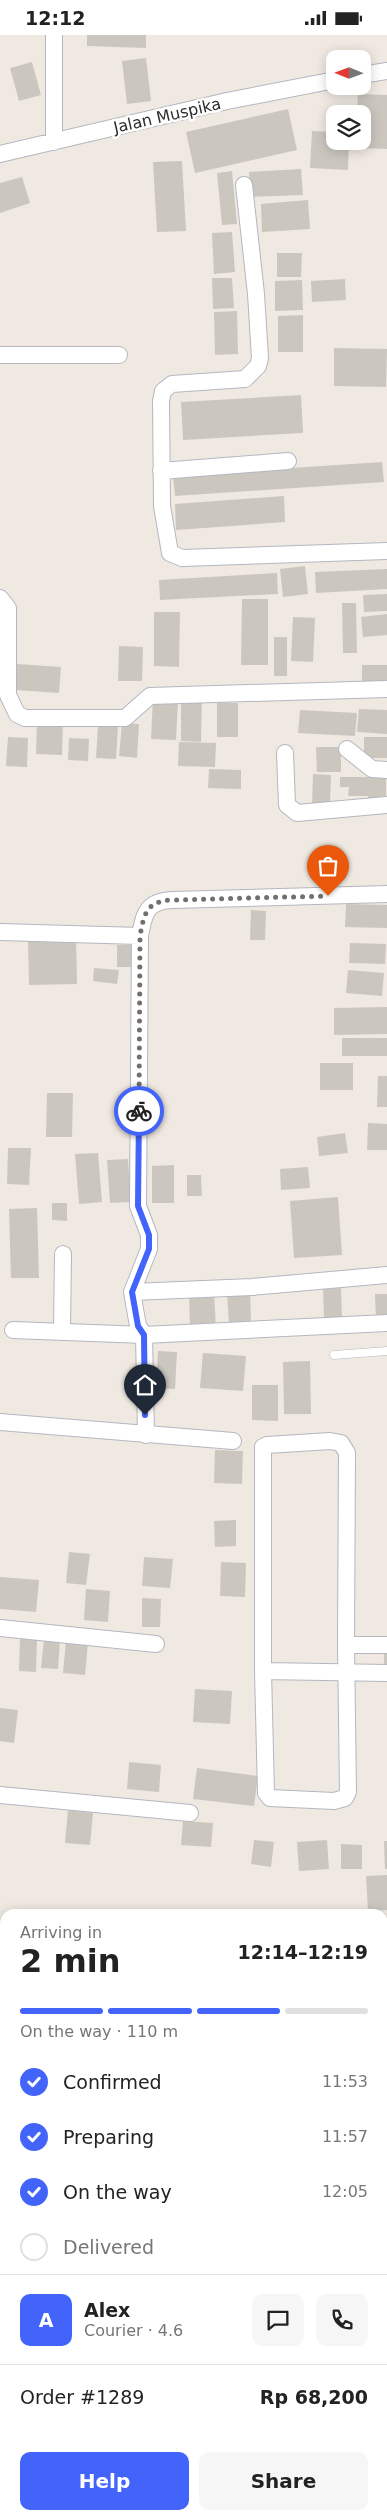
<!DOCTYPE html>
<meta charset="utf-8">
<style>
body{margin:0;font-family:"DejaVu Sans",sans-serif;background:#f6f6f6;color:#222;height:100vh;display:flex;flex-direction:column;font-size:19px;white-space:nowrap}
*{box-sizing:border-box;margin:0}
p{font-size:16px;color:#767676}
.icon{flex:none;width:28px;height:28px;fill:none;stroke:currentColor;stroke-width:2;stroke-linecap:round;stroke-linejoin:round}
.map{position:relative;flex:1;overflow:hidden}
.sheet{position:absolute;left:0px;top:1874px;width:388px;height:611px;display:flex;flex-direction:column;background:#fff;border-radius:15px 15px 0 0;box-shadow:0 2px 12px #0003}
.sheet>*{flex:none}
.needle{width:32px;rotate:271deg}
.controls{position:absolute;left:326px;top:15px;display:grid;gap:10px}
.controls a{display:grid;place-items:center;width:45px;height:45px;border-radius:10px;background:#fff;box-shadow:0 2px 12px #0003;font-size:25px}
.pin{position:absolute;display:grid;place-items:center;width:42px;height:42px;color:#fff;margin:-51px -21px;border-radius:50% 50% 50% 0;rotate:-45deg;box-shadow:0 0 5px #0007}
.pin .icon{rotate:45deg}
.courier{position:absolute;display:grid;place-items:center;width:50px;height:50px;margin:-25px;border:4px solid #4264fb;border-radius:50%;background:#fff;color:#222;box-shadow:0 1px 6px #0007}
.summary em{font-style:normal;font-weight:700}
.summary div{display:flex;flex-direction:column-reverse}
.summary{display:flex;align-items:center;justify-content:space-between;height:85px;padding:0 20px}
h1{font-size:32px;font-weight:700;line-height:38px}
.bar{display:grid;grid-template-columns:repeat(4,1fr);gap:8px 5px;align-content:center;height:60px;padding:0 20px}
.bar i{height:6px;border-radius:4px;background:#e0e0e0}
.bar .current{background:#4264fb}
.bar p{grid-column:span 4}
.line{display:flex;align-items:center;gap:12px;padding:0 20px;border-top:1px solid #e0e0e0}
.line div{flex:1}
.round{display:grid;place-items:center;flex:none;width:52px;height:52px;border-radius:10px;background:#f6f6f6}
ol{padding:0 20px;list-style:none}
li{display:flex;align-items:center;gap:15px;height:55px}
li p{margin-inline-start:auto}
li .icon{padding:5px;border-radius:50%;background:#4264fb;color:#fff;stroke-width:4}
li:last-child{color:#767676}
li i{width:28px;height:28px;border:2px solid #e0e0e0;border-radius:50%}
.action{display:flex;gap:10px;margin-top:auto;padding:10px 20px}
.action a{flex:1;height:58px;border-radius:10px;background:#4264fb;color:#fff;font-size:20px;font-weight:700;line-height:58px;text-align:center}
.action a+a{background:#f6f6f6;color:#222}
.status{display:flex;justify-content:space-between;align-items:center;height:35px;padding:0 25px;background:#fff;direction:ltr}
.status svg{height:14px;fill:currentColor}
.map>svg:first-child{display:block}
</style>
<div class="status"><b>12:12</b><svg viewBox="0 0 49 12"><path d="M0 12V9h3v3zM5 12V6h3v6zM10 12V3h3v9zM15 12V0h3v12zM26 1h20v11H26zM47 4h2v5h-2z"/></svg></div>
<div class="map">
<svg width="387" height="2484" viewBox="0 0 387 2484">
<rect width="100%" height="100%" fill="#efe9e1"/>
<path fill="#cbc7bf" d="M87,0H146V13L87,11Z
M146,23L151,66L127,69L122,26Z
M32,27L41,60L19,66L10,33Z
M358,59L387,60V114L357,113V106H362V79H357Z
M288,74L297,115L195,138L186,97Z
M312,96L335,97V106H349L348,135L310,133Z
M182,126L186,196L157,197L153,127Z
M301,134L303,160L250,162L249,137Z
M232,136L237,189L222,190L217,138Z
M22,142L30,168L0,178V148Z
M308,165L310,194L262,197L261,169Z
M232,197L235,237L214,239L212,198Z
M277,218H302L301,242H277Z
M212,243H232L234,273L213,274Z
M345,244L346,265L312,267L311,246Z
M302,245L303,275L275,276V246Z
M237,276L238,319L215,320L214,277Z
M303,280V317H278V281Z
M334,313L387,314L386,352L334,351Z
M301,360L303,398L183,405L181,367Z
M382,427L384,447L175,461L173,441Z
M284,461L285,487L176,495L175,469Z
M305,531L308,559L283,562L280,534Z
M387,534V554L316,558L315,537Z
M277,538L278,559L160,565L159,545Z
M387,559V576L364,577L363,560Z
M242,564H268V630H241Z
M342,568H356L357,618H343Z
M154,577H180L179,632L154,631Z
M387,579V600L363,602L361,582Z
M293,582L315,583L313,627L291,626Z
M274,602H287V641H274Z
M119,611L143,612L142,646H118Z
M17,629L61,632L59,658L15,655Z
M362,630H387V654L362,653Z
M181,661H202L201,707L181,706Z
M153,663L178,665L176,705L151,704Z
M217,668H238V702H217Z
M359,674L387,675V699L357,697Z
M300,675L357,678L355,701L298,698Z
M37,686L63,687L62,720L36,719Z
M122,688L139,689L137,723L119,721Z
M98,691L118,692L116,724L96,723Z
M8,702L28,703L27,732L6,731Z
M364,702H387V723H364Z
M69,703L89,704L88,726L68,725Z
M179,707L216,708L215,732L178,731Z
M316,712H341V737H317Z
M209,734L241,735V754L208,753Z
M313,739L331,740L330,769H312Z
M340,742H386V761H382L381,768H368V761H348L349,752H340Z
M346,869L387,870V893L345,892Z
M251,875L266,876L265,905H250Z
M76,903L77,949L29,950L28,904Z
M350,908L386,909L385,929L349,928Z
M117,910H136V932H117Z
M94,933L119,935L117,949L93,946Z
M348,935L384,938L382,961L346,958Z
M387,972V999L334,1000V973Z
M342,1003H387V1021H342Z
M320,1028H353V1055H320Z
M378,1041H387V1072H377Z
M47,1058H73L72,1102H46Z
M368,1088L387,1089V1115H367Z
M345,1098L348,1118L319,1121L317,1102Z
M8,1113H31L29,1150L7,1149Z
M98,1118L102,1167L79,1169L75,1119Z
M128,1124L131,1167L110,1168L107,1125Z
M174,1130V1168H152V1131Z
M308,1132L310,1153L281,1155L280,1134Z
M187,1140H201L202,1161H187Z
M338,1162L342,1220L294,1223L290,1166Z
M52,1168H67V1186L52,1185Z
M37,1173L39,1243H11L9,1174Z
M341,1253L342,1282L324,1283L323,1254Z
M214,1255L216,1296L190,1297L189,1257Z
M250,1256L251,1288L229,1289L227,1258Z
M375,1259H387V1284L376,1285Z
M158,1316L177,1317L175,1354L156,1353Z
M203,1318L246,1321L243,1356L200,1353Z
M310,1326L311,1379H284L283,1327Z
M252,1350H278V1386L252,1385Z
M215,1415L243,1416L242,1449L214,1448Z
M236,1485V1511L215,1512L214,1486Z
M69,1517L90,1519L86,1550L66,1548Z
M144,1522L173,1524L170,1553L142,1551Z
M221,1527L246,1528L245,1562L220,1561Z
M0,1542L39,1545L36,1577L0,1574Z
M86,1554L110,1556L108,1587L84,1585Z
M142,1563L161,1564L160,1592H142Z
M20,1604L37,1605L36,1637L19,1636Z
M44,1604L60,1605L58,1634L41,1633Z
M66,1605L88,1607L85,1640L63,1638Z
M384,1612H387V1637H384Z
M195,1654L232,1656L230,1689L193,1687Z
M0,1673L18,1675L14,1708L0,1706Z
M129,1727L161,1730L159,1757L127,1754Z
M197,1733L258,1741L254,1771L193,1764Z
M68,1775L93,1778L90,1810L65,1808Z
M183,1786L213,1788L211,1812L181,1810Z
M254,1805L274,1807L271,1832L251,1829Z
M327,1805L329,1834L299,1836L297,1807Z
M384,1806H387V1834H385Z
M341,1809L362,1810V1834H341Z
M387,1840V1875L368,1876L366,1841Z
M387,1955V1977H382V1956Z
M382,1981H387V2010H382Z
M382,2055H387V2085H382Z
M382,2165H387V2184H382Z
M0,2307H5V2343H0Z"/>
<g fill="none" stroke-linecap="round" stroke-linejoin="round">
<g stroke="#b4b7c1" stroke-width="9">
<path id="lane" d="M334,1320L387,1316
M382,2045H387
M0,2132H5"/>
</g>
<g stroke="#b4b7c1" stroke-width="18">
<path id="street" d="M362,40L387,36
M54,107V0
M0,119L227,66L335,45
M244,150L256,259L260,323L258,331L245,344L172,349L163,356L161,366L162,471L170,518L182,523L387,516
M0,320H119
M161,436L288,426
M0,563L8,573V660L17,679L25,683H125L150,661L387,654
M347,714L372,734L387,735
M285,718L287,770L297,778L387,770
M0,897L140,901
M132,1257L252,1252L387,1240
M13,1295L144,1300L387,1288
M62,1296L63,1219
M0,1387L233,1406
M146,1400L144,1300L138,1291L132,1257L149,1214V1200L138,1171L140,901C144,878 147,866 172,865L387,859
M0,1593L156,1609
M346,1610H387
M263,1636L266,1758L270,1763L334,1766L345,1763L348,1757L346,1610L347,1418L341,1408L330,1406L267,1410L263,1412V1636L387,1638
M0,1760L190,1778
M0,2010H5
M382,2202H387
M382,2273H387
M0,2375H5"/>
</g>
<use href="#lane" stroke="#fff" stroke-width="8"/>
<use href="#street" stroke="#fff" stroke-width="16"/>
</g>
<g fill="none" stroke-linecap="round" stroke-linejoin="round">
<path stroke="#726f6d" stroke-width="5" stroke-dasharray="0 9" d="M139,1076L140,901C144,878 147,866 172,865L328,861"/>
<path stroke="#4264fb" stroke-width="6" d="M139,1076L138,1171L149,1200V1214L132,1257L138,1291L144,1300L145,1380"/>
</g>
<g text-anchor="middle" stroke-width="5" stroke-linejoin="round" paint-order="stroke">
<g font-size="16" fill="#2e2e2e" stroke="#fff">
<text transform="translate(167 80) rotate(-13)" y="6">Jalan Muspika</text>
</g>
</g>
</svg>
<div class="controls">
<a><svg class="needle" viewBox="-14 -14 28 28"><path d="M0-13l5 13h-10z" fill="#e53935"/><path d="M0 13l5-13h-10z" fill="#767676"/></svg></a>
<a><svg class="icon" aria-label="layers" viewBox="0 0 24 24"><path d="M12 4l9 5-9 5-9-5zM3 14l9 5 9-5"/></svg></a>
</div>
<div class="pin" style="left:328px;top:861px;background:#ea580c"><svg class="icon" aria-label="bag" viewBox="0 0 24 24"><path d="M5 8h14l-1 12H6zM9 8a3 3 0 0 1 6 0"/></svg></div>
<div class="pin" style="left:145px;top:1380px;background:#1f2937"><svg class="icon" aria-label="home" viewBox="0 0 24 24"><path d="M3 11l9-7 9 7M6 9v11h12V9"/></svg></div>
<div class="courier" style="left:139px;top:1076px"><svg class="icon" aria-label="bike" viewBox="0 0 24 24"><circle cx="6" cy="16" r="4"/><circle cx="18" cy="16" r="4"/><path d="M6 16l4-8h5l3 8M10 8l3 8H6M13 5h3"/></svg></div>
<section class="sheet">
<div class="summary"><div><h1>2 min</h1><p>Arriving in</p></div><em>12:14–12:19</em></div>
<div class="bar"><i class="current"></i><i class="current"></i><i class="current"></i><i></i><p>On the way · 110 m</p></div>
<ol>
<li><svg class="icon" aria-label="check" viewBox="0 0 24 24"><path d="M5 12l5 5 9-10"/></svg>Confirmed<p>11:53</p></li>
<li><svg class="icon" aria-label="check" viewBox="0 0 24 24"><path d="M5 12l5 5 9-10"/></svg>Preparing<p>11:57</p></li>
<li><svg class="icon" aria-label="check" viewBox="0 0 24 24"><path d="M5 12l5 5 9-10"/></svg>On the way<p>12:05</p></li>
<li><i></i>Delivered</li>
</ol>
<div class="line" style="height:90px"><b class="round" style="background:#4264fb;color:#fff">A</b><div><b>Alex</b><p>Courier · 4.6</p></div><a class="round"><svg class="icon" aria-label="chat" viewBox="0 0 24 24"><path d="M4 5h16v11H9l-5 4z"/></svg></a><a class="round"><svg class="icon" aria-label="phone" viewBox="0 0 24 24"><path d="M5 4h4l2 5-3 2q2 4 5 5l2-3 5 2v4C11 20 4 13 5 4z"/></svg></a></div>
<div class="line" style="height:65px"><div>Order #1289</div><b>Rp 68,200</b></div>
<div class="action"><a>Help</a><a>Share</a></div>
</section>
</div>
